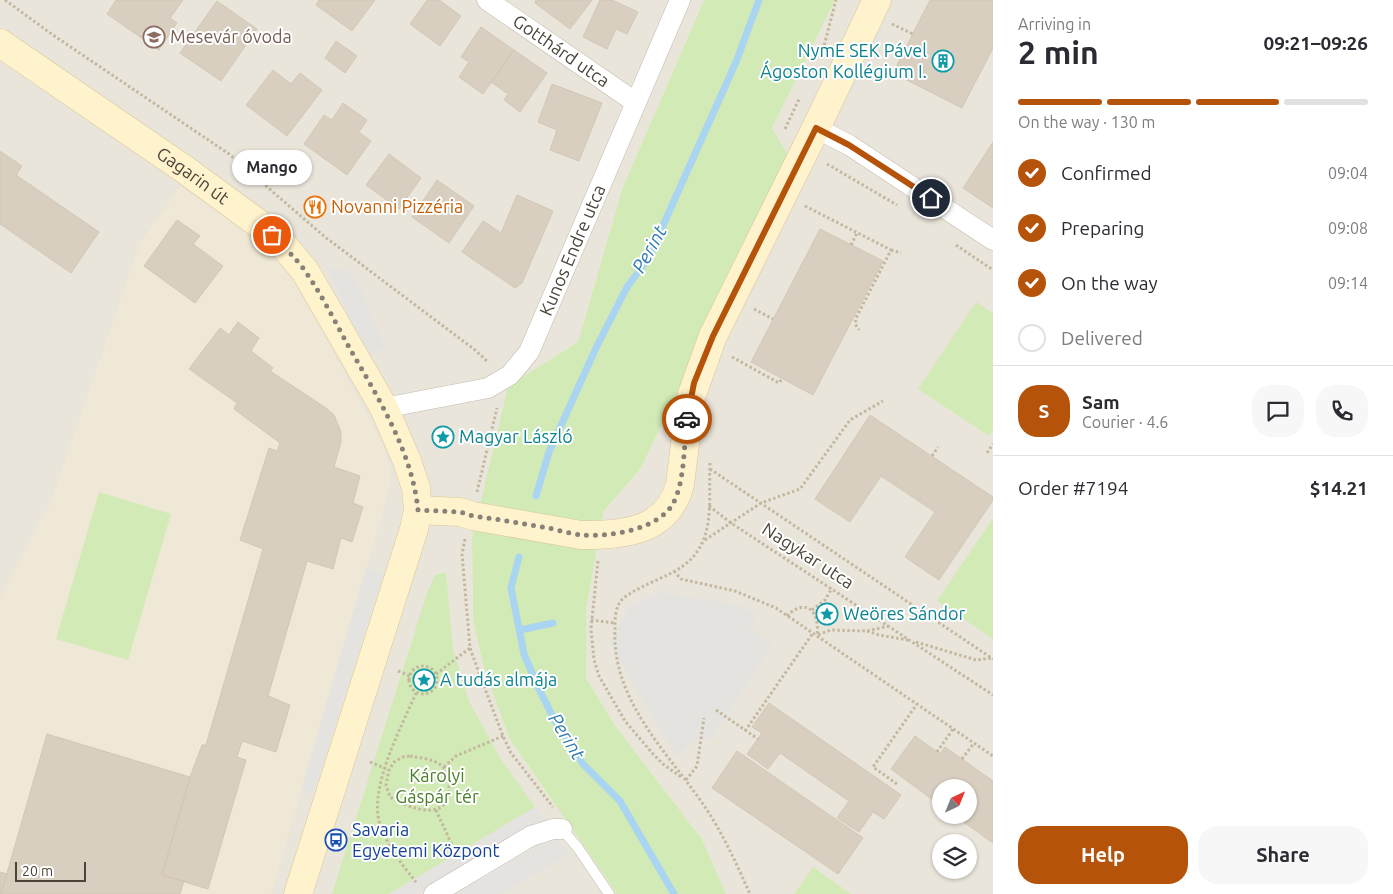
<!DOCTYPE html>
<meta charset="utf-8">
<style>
body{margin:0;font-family:Ubuntu,sans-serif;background:#f7f7f7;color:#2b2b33;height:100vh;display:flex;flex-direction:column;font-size:19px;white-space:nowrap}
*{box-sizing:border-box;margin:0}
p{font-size:16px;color:#7c7c81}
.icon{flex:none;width:28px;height:28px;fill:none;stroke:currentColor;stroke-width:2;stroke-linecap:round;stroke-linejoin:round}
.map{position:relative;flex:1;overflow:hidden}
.drawer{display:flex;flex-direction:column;background:#fff;width:400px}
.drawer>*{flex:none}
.needle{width:32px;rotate:43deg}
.tools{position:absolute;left:932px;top:779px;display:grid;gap:10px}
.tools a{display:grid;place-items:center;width:45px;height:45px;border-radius:50%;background:#fff;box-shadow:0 1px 4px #0004;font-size:25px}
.scale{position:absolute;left:15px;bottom:12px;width:71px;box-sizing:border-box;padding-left:5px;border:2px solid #4b4439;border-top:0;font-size:14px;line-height:18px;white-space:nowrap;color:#4b4439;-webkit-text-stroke:4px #fff;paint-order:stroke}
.pin{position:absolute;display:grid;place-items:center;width:42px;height:42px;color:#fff;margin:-21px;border:2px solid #fff;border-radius:50%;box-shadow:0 1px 5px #0007}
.courier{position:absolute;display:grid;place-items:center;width:50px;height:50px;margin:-25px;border:4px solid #b45309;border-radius:50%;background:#fff;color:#222;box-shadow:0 1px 6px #0007}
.bubble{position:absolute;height:35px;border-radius:18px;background:#fff;box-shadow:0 1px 4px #0004;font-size:16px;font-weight:700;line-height:35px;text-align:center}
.overview em{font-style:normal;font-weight:700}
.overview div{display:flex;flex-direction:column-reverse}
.overview{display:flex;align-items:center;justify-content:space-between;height:85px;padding:0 25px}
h1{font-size:32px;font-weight:700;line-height:38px}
.bar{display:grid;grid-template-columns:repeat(4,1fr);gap:8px 5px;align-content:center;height:60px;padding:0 25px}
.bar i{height:6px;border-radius:4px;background:#e1e1e2}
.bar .active{background:#b45309}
.bar p{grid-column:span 4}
.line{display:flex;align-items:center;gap:12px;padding:0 25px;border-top:1px solid #e1e1e2}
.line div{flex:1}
.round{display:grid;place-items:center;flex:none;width:52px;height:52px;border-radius:20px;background:#f7f7f7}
ol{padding:0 25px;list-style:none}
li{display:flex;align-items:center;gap:15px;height:55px}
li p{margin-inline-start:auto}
li .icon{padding:5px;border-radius:50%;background:#b45309;color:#fff;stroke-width:4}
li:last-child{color:#7c7c81}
li i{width:28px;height:28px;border:2px solid #e1e1e2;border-radius:50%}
.action{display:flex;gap:10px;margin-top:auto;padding:10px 25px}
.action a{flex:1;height:58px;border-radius:20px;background:#b45309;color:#fff;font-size:20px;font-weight:700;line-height:58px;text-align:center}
.action a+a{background:#f7f7f7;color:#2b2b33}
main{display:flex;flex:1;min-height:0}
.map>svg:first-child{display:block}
</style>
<main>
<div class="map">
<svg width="993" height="894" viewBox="0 0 993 894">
<rect width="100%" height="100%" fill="#f6f3ec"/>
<path fill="#eae5da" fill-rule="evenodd" d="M0,0H704L622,189L578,342L508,386L472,538L473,621L484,668L509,738L611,885L616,894H0Z
M835,0H993V894H726L702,839L616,727L586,678V610L604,511L641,468L789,157L772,128ZM941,788H969V815H941ZM941,842H969V870H941Z"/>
<path fill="#efe8d6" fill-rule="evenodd" d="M181,186L265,246L295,282L385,449L391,477L387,497L271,894H0V597L51,502L140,243ZM238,322L251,351L272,368L270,371L326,408L334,415L341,432V442L334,467L360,476L353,503L363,507L352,542L341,538L333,568L307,561L268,696L289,705L276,751L242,741L237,757L246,760L207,889L162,875L190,777L202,745H206L263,549L240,540L270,449L277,451L280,443L234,409L237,403L189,369L220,328L229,335Z"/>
<path fill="#d2eab5" d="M704,0H835L772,128L789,157L641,468L604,511L586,610V678L616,727L702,839L726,894H616L611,885L509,738L484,668L473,621L472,538L508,386L578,342L622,189Z
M976,302L993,313V429L989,436L918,389Z
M99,492L171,514L128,660L56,639Z
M993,518V639L937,601Z
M446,572L453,650L470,703L499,756L535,807L389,894H332L427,593L435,575Z
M813,867L851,894H794Z"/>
<path fill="#e5e3e0" d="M874,25L883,29L852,94L842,90Z
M326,267L346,269L362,290L369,309L385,346L369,357Z
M366,568L383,574L313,794L301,790Z
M659,592L738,605L751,611L757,615L751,625V629L772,645L711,740L702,739L691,743L676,757L610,644L628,607Z
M535,807L545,820L417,894H389Z
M555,835L570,854L502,894H454Z"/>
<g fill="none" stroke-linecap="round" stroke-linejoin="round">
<path stroke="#a9d4f2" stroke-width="7" d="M536,496L549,452L596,348L627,287L648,259L736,62L759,0
M519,557L511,588L524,654L539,689L554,719L583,764L620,801L674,894
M520,630L553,623"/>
</g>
<path fill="#d8cfc1" stroke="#d3c7b4" d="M116,0H183L170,18L177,23L159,50L107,14Z
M319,0H375L352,31L316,5Z
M427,0H439L461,16L440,46L410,24Z
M536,0H592L570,29L535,3Z
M600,0H612L638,12L627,34L616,29L607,49L583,37Z
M930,0H993V48L962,108L893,73Z
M217,1L257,29L221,81L180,53Z
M481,27L514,50L483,94L459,77L469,62L461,57Z
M336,41L357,56L345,73L325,58Z
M514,50L547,73L520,112L504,100L508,94L491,82Z
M273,70L291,84L300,73L322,90L287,136L246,105Z
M552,84L602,103L579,161L550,150L557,130L538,122Z
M343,103L367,120L359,132L371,141L347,175L304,144L324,115L332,120Z
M993,142V208L963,188Z
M0,151L22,166L16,175L99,232L71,273L0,224Z
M389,154L421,178L399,209L366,185Z
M437,180L474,206L449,243L412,217Z
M517,195L553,211L522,283L515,288L462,252L483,221L501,233Z
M177,220L200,236L193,244L223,266L195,303L144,266Z
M820,229L883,261L813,395L751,362Z
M238,322L259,338L251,351L273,368L270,371L326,408L334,415L341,432V442L334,467L360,476L353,503L363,507L352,542L341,538L333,569L307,561L268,696L290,705L276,752L242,741L237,757L246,760L208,889L162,875L190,777L202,745H206L263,549L240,540L269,448L277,451L280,443L234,409L237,403L189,369L220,328L229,335Z
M870,415L993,497V500L939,580L905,557L935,512L881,476L850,522L815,499Z
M769,703L901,795L884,819L873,812L859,832L837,818L849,801L780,753L768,769L747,754L762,733L752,727Z
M47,734L190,777L162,875L184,881L180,894H1Z
M915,736L940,754L945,747L993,781V843L954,815H969V788H941V806L891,769Z
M737,751L863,838L838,874L712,788Z
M0,872L7,874L1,894H0Z"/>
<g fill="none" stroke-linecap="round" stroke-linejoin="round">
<g stroke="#c2bbae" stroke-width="11">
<path id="lane" d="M562,829L578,848L609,894"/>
</g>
<g stroke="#c2bbae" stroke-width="21">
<g id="street">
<path id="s1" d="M487,0L635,102"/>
<path d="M816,128L849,145L993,240"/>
<path id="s2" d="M384,408L488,388L510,375L529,352L680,0"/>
<path d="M434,894L531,836L553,829H562"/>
</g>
</g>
<g stroke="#d6c79b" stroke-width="29">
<g id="secondary">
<path id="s3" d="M0,43L184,169L259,224L284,246L305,271L384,408L407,461L416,488L418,510L414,529L298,894"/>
<path d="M418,510L460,512L473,516L581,535C624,535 668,532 680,484L691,397L713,336L816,128L877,0"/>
</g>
</g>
<path stroke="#c4b79f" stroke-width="3" stroke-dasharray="2.5 2.5" stroke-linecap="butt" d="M5,0L53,35L229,154L325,237L475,350L488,362
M892,24L913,34
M823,50L836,0
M785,129L799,99
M827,164L897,205
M805,206L891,250L856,318L855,324L859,330
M851,245L857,233
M956,245L993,270
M891,250L901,253
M754,309L773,319
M732,357L779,383L782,379
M987,453L993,444
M932,456L938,447
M710,463C708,505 718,547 675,571C659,580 640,586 625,597C615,604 615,618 615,628C611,702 670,754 707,810C724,836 737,865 750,894
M710,469L993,659
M477,492L497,408
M709,506L731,523L993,695
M465,539L462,554L470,648L482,681L503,736L511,753L553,807
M705,540L761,503L800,489L850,420L883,401
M598,561L591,629L594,660L599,676L625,721L653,754L663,764L681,777
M674,571L681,579L735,591L776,608L993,756
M812,610L825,600L832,588
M787,616C807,596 820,613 817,635L831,630L867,631L889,626
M591,620L615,623
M867,631L879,635L908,640
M916,642L976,660L992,658
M409 680a14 14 0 1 1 28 0a14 14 0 1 1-28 0Z
M398,671L410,676
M436,674L470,648
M416,693C402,726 368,788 380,824C387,845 402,865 416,882
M716,710L758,739
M745,731L813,633
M937,752L953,729
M410,756C421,758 435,759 443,767C448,772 449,778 449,785C451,824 410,809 390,797L386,785L389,770L394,762L403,757Z
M962,759L974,743
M370,762L389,770
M444,767L456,756L503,736
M686,780L697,766L704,718
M897,784L873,767L917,704
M436,810L452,845"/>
<use href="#lane" stroke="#fff" stroke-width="10"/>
<use href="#street" stroke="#fff" stroke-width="20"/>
<use href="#secondary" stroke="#fff3cd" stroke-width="28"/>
</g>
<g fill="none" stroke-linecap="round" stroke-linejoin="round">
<path stroke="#878178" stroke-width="5" stroke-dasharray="0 9" d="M272,235C283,246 296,258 305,271C322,295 335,322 349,347C378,398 412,451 418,510L460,512L473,516C498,519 523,524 548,528C559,530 571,534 582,535C609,537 657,530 672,505C685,485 684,442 687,419"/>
<path stroke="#b45309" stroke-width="6" d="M687,419L694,383L713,336L816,128L849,145L931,198"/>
</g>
<defs>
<g id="school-ring" transform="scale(1.125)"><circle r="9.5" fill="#fff" stroke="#8d6e63" stroke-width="1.5"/><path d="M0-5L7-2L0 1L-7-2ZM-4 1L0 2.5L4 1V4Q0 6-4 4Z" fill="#8d6e63"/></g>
<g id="building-ring" transform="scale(1.125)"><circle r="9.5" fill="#fff" stroke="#0f9aa8" stroke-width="1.5"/><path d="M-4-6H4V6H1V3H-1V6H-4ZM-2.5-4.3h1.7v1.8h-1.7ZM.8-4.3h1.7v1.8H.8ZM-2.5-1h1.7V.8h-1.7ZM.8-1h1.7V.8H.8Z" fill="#0f9aa8"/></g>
<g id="restaurant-ring" transform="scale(1.125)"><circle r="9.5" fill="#fff" stroke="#e8710a" stroke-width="1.5"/><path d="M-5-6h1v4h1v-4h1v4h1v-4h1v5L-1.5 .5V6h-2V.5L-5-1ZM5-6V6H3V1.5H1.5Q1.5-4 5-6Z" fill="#e8710a"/></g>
<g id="sight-ring" transform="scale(1.125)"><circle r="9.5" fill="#fff" stroke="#0f9aa8" stroke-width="1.5"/><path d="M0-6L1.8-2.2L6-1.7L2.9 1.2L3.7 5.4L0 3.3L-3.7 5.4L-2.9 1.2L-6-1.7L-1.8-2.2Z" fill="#0f9aa8"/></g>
<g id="bus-ring" transform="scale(1.125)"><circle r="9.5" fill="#fff" stroke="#1a4fb4" stroke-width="1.5"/><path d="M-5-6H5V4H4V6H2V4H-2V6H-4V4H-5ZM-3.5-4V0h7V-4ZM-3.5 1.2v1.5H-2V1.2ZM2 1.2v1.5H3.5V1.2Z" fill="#1a4fb4"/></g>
</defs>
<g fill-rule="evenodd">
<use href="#school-ring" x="154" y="37"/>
<use href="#building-ring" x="943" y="61"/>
<use href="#restaurant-ring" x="315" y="207"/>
<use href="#sight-ring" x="443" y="437"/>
<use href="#sight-ring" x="827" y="614"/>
<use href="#sight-ring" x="424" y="680"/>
<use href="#bus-ring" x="336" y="840"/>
</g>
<g text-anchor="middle" stroke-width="4" stroke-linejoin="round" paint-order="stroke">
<g font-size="18" fill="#785e54" stroke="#fff" text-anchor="start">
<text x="170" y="43">Mesevár óvoda</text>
</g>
<g font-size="18" fill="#4b4439" stroke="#fff">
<text dy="6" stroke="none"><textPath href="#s1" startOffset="90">Gotthárd utca</textPath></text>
<text dy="6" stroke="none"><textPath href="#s3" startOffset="234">Gagarin út</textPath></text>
<text dy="6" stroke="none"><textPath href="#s2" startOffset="272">Kunos Endre utca</textPath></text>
<text transform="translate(808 556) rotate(33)" y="6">Nagykar utca</text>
</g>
<g font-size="18" fill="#0d838f" stroke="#fff" text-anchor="start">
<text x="927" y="57" text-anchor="end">NymE SEK Pável<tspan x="927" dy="21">Ágoston Kollégium I.</tspan></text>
<text x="459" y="443">Magyar László</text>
<text x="843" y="620">Weöres Sándor</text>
<text x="440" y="686">A tudás almája</text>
</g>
<g font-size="18" fill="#c56008" stroke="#fff" text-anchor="start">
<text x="331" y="213">Novanni Pizzéria</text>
</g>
<g font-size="18" fill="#4a7f2a" stroke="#fff">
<text x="437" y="782">Károlyi<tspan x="437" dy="21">Gáspár tér</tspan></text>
</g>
<g font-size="18" fill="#164399" stroke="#fff" text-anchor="start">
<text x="352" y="836">Savaria<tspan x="352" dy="21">Egyetemi Központ</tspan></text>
</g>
<g font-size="19" font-style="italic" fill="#2e7ab2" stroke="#fff">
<text transform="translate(649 249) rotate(-61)" y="7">Perint</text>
<text transform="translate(567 736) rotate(58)" y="7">Perint</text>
</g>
</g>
</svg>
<div class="tools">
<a><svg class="needle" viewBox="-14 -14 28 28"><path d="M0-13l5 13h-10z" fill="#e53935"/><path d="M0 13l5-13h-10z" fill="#7c7c81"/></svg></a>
<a><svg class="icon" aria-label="layers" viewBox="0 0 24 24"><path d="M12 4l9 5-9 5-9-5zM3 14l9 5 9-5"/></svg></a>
</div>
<div class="scale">20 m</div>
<div class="pin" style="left:272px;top:235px;background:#ea580c"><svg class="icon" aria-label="bag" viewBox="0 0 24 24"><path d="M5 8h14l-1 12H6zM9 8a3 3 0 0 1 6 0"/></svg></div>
<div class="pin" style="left:931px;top:198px;background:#1f2937"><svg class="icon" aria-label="home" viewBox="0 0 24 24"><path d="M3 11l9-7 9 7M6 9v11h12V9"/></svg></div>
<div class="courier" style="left:687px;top:419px"><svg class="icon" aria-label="car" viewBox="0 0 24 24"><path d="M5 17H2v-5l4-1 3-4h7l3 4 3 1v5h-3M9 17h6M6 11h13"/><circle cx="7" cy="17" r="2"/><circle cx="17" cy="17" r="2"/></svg></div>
<div class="bubble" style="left:232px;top:150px;width:80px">Mango</div>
</div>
<section class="drawer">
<div class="overview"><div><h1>2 min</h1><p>Arriving in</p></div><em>09:21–09:26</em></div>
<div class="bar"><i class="active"></i><i class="active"></i><i class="active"></i><i></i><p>On the way · 130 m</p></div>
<ol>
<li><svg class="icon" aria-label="check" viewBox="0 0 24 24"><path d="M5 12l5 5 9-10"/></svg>Confirmed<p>09:04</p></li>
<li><svg class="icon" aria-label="check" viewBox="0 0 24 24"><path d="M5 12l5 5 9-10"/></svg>Preparing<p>09:08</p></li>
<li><svg class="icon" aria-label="check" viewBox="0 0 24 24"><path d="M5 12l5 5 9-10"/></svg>On the way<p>09:14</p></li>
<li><i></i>Delivered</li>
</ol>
<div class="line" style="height:90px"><b class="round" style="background:#b45309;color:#fff">S</b><div><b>Sam</b><p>Courier · 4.6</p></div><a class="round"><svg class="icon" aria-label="chat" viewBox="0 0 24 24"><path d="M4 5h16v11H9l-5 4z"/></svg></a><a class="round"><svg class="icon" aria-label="phone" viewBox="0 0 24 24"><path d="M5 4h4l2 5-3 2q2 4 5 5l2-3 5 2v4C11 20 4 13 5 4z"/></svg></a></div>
<div class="line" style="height:65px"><div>Order #7194</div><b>$14.21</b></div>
<div class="action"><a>Help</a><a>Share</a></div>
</section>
</main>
